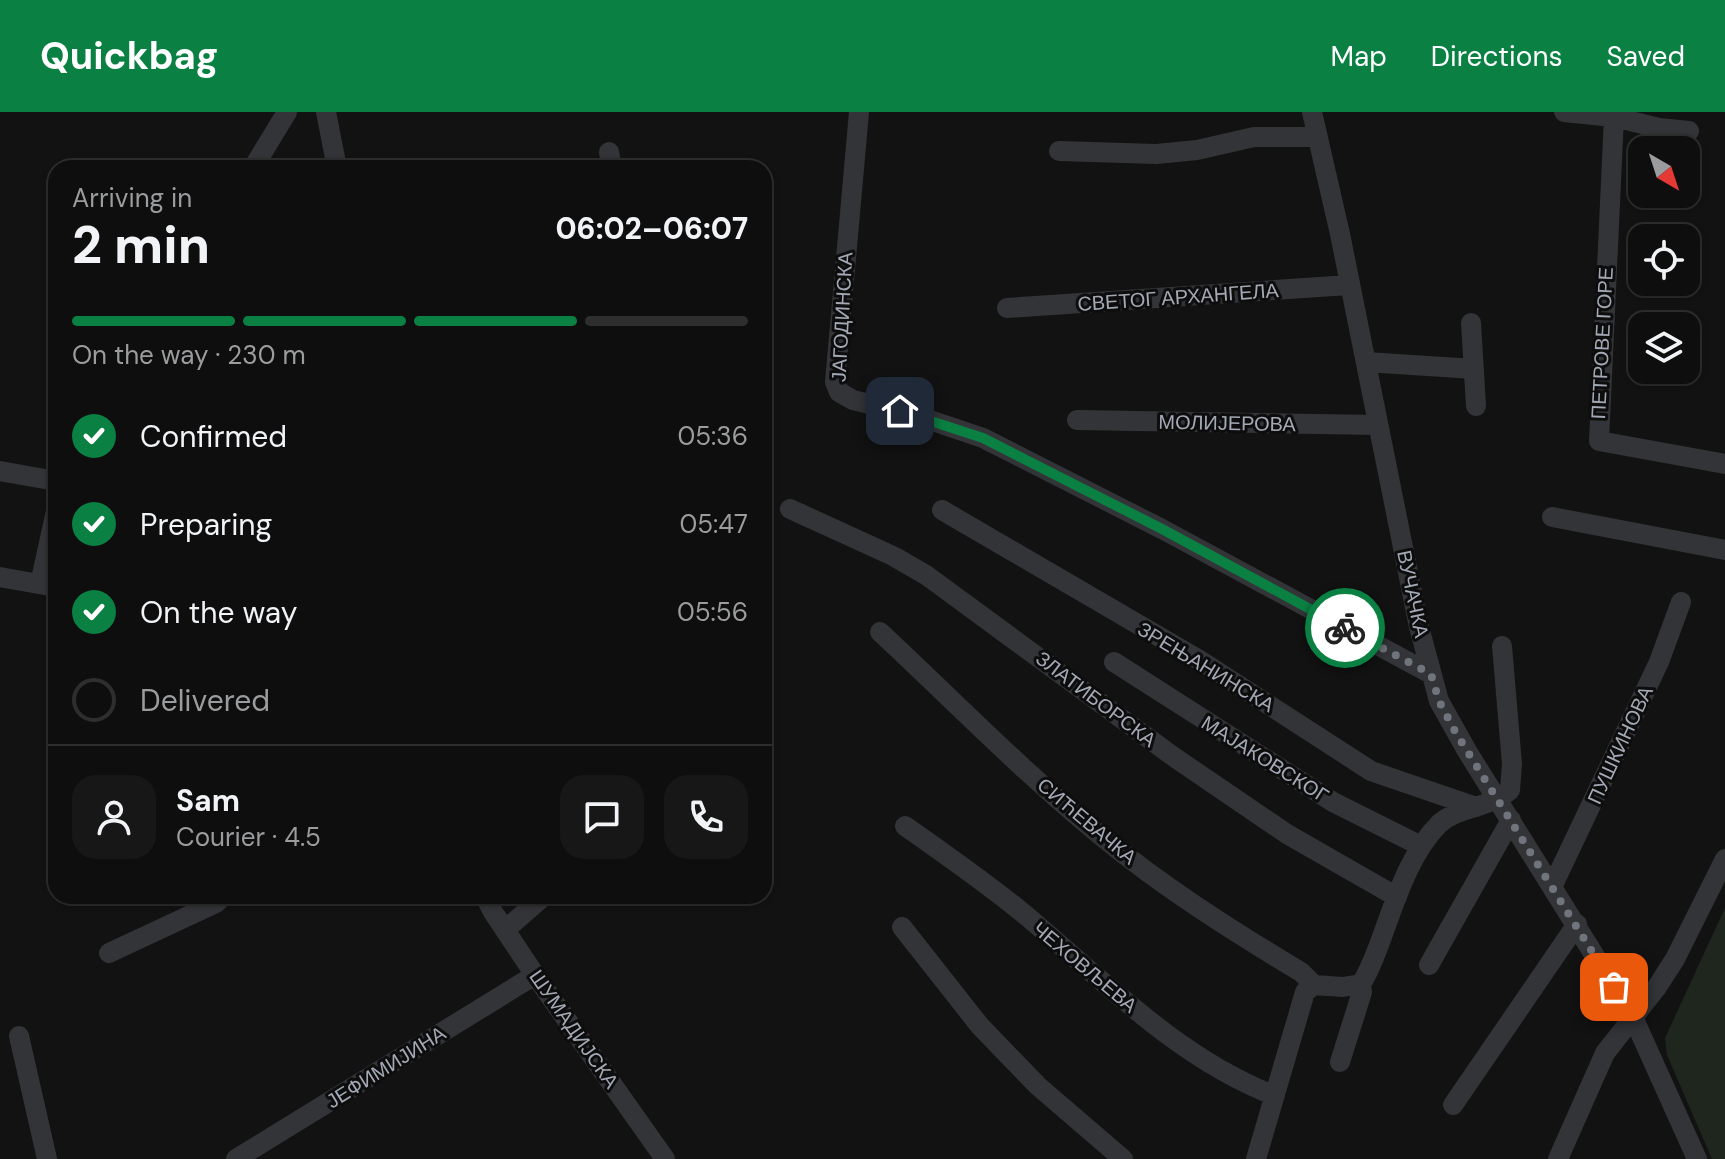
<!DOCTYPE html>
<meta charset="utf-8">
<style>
body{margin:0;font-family:"DM Sans",sans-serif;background:#171717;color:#f1f3f6;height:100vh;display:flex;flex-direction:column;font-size:30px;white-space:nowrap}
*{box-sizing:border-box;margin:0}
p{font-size:26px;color:#9b9c9e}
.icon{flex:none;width:44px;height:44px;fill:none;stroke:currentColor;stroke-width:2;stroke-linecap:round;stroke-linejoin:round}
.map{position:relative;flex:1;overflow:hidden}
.side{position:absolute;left:48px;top:48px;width:724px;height:744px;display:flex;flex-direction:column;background:#0e0e0e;border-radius:24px;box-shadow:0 2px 6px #0004,0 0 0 2px #2e2e2e}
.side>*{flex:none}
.needle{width:52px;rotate:141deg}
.fabs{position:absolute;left:1628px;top:24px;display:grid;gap:16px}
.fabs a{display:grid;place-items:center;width:72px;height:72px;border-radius:16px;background:#0e0e0e;box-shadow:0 2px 6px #0004,0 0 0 2px #2e2e2e;font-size:40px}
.pin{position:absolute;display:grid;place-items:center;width:68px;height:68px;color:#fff;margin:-34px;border-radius:16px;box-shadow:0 4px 12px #0006}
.courier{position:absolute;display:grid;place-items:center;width:80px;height:80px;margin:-40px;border:6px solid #0b8043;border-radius:50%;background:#fff;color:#222;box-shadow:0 2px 10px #0007}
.overview em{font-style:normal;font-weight:800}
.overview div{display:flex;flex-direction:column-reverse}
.overview{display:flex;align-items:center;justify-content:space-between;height:136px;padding:0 24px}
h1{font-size:52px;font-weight:800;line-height:60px}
.bar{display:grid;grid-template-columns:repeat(4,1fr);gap:12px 8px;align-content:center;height:96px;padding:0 24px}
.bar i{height:10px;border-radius:6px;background:#2e2e2e}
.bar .active{background:#0b8043}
.bar p{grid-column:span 4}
.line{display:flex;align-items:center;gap:20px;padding:0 24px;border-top:2px solid #2e2e2e}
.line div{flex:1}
.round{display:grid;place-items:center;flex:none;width:84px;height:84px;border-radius:24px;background:#171717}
ol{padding:0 24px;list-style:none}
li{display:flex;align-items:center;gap:24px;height:88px}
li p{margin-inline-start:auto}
li .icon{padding:8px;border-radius:50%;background:#0b8043;color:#fff;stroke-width:4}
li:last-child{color:#9b9c9e}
li i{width:44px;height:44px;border:4px solid #2e2e2e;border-radius:50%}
header{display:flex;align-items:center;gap:48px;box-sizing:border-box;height:112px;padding:0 40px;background:#0b8043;color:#fff}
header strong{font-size:38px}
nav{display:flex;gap:44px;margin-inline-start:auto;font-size:28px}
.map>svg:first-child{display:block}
</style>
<header>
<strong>Quickbag</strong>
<nav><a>Map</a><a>Directions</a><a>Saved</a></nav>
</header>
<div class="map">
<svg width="1725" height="1047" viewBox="0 0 1725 1047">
<rect width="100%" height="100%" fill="#121213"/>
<path fill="#1e261e" d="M1725,796V1047H1712L1667,943L1665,926Z"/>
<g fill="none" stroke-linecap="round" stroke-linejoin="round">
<path stroke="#333438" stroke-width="20" d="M326,0L337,56
M859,0L835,270L839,280L853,288L918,304L983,326L1162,417L1431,562
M1312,0L1340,122L1419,515L1439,589L1467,639L1633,905L1697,1047
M1564,0L1614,5L1659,16L1689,19
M1614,5L1599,329L1725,352
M1059,39L1156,42L1197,38L1254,25H1318
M609,40L612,56
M253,56L287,0
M1007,196L1349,173
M1471,211L1476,294
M1366,250L1474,257
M1077,308L1378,313
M0,359L56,369
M790,397L893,444L926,463L1174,645L1287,722L1397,785
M942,398L1201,549L1371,659L1476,695
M1552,405L1725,438
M0,465L56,475
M40,472L56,399
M880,520C953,588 1023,660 1100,723C1163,775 1231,818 1301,860L1314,873
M1114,550L1333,690L1421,734
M905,714C945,742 985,770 1023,801C1101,866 1176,945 1273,983
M1553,773L1659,550L1681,490
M485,784L493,800L535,863L665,1047
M902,815L980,914L1038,974L1123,1047
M505,818L544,784
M109,841L216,791L223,784
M1429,853L1511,708
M19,924L47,1047
M1340,950L1362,880L1361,872
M1453,993L1577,812
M236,1047L535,863
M1256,1047L1305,880L1314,873L1343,875L1361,872C1369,860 1374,846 1379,833C1394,793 1408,743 1439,712C1460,693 1490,697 1510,678L1512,652L1502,534
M1558,1047L1605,941L1657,875L1675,847L1725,747"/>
</g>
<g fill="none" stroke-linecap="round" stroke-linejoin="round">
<path stroke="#70747c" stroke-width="8" stroke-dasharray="0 14.4" d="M1345,516L1431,562L1439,589L1456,621L1614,875"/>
<path stroke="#0b8043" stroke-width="10" d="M900,299L983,326L1162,417L1345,516"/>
</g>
<g text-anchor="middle" stroke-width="6" stroke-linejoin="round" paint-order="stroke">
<g font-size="20" fill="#a3a9b4" stroke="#0d0d0e">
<text transform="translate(1178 185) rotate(-4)" y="7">СВЕТОГ АРХАНГЕЛА</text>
<text transform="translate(842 205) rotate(-87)" y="7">ЈАГОДИНСКА</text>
<text transform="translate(1602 231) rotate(-87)" y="7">ПЕТРОВЕ ГОРЕ</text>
<text transform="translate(1227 311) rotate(1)" y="7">МОЛИЈЕРОВА</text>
<text transform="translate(1413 482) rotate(78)" y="7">ВУЧАЧКА</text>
<text transform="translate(1206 555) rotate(31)" y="7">ЗРЕЊАНИНСКА</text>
<text transform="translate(1096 587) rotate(37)" y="7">ЗЛАТИБОРСКА</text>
<text transform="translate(1620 633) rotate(-65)" y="7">ПУШКИНОВА</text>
<text transform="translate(1265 647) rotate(32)" y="7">МАЈАКОВСКОГ</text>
<text transform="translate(1087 709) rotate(40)" y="7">СИЋЕВАЧКА</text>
<text transform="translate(1085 855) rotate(40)" y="7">ЧЕХОВЉЕВА</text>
<text transform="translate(574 917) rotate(55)" y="7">ШУМАДИЈСКА</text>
<text transform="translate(386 955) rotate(-32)" y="7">ЈЕФИМИЈИНА</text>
</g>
</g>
</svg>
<div class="fabs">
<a><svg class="needle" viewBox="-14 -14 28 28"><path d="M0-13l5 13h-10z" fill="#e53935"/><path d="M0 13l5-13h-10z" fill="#9b9c9e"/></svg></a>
<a><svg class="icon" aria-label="locate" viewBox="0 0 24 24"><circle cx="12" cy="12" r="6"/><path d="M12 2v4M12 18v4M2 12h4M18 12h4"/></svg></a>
<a><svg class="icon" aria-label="layers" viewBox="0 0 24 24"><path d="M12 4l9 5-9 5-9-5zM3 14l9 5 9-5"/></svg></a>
</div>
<div class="pin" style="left:1614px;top:875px;background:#ea580c"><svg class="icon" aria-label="bag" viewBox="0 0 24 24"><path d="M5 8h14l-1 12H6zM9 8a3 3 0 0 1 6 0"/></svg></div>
<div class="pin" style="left:900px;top:299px;background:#1f2937"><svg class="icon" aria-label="home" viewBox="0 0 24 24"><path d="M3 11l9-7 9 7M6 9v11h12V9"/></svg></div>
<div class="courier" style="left:1345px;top:516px"><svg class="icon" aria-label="bike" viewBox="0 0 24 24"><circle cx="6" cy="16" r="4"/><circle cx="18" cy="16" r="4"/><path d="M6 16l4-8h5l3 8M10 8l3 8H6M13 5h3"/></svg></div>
<section class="side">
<div class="overview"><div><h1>2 min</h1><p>Arriving in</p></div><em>06:02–06:07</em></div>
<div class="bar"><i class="active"></i><i class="active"></i><i class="active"></i><i></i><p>On the way · 230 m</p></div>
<ol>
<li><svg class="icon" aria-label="check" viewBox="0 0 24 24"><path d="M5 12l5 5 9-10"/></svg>Confirmed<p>05:36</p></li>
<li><svg class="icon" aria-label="check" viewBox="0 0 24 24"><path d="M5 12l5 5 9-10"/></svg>Preparing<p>05:47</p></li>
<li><svg class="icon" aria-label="check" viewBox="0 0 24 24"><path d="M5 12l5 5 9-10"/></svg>On the way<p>05:56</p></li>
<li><i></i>Delivered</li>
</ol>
<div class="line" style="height:144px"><a class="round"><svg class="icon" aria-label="person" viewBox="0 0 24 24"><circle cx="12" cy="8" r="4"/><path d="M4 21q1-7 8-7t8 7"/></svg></a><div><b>Sam</b><p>Courier · 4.5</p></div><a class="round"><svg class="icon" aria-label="chat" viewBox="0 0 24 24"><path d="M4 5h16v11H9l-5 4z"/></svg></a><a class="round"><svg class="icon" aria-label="phone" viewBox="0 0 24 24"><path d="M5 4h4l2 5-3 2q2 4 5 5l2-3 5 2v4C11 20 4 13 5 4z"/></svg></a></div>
</section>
</div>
